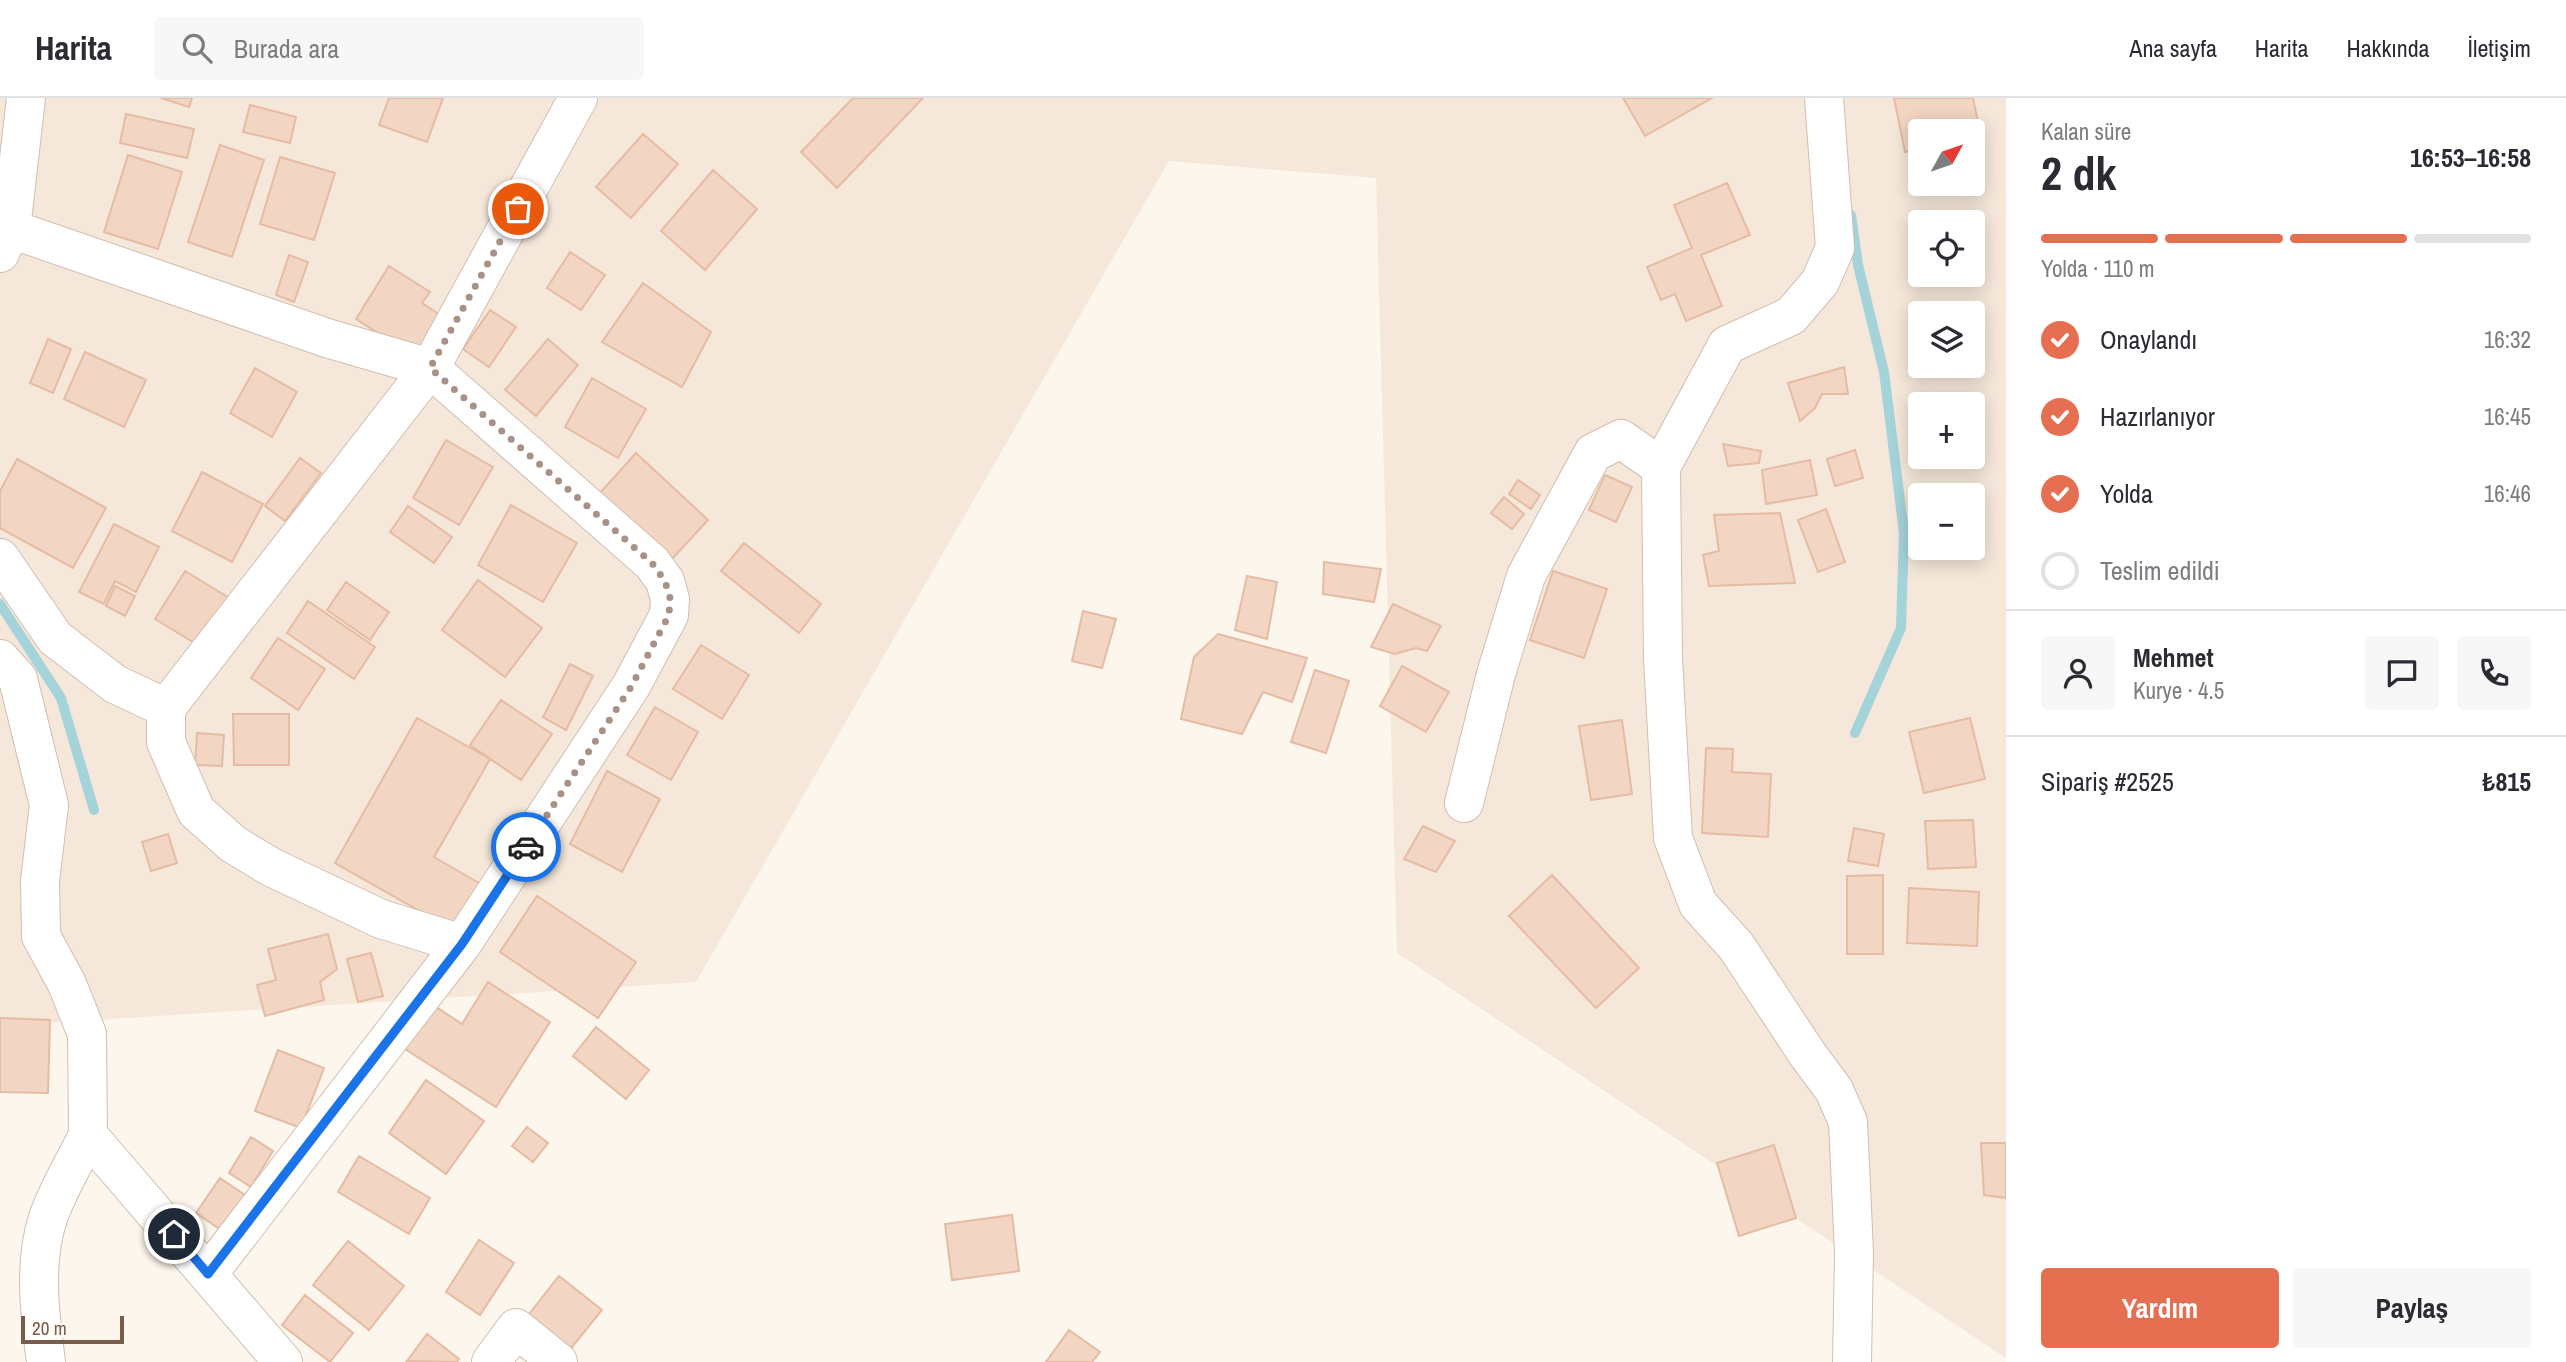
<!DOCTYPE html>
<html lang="tr">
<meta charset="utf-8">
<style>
body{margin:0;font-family:"Archivo Narrow",sans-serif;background:#f7f7f7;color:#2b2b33;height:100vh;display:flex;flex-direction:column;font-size:26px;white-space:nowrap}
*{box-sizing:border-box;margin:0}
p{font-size:23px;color:#7c7c81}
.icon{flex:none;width:38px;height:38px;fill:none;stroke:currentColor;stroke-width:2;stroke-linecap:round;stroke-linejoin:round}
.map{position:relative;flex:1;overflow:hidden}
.sheet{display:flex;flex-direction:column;background:#fff;width:560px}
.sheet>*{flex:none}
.needle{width:46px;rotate:50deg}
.buttons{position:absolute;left:1908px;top:21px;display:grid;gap:14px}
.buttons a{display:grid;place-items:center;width:77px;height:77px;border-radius:7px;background:#fff;box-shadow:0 4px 18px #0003;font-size:35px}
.scale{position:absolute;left:21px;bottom:18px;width:103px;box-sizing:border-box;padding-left:7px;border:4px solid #7a5c4d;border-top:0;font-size:19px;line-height:24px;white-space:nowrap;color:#7a5c4d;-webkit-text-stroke:5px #fffaf3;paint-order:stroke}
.pin{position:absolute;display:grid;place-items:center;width:60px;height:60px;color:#fff;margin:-30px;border:4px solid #fff;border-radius:50%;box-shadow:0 2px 7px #0007}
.courier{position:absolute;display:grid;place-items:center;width:70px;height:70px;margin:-35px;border:5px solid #1a73e8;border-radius:50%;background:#fff;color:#222;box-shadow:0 2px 9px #0007}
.overview em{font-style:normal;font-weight:700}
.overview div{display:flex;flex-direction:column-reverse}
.overview{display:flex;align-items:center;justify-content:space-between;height:119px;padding:0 35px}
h1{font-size:46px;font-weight:700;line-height:52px}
.bar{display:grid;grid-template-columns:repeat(4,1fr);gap:10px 7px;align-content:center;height:84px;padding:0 35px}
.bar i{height:9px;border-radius:5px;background:#e1e1e2}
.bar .active{background:#e76f51}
.bar p{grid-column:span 4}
.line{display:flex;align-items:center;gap:18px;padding:0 35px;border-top:2px solid #e1e1e2}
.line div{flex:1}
.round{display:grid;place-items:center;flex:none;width:74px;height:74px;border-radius:7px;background:#f7f7f7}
ol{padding:0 35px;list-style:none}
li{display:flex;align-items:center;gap:21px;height:77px}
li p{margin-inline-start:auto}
li .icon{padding:7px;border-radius:50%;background:#e76f51;color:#fff;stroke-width:4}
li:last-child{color:#7c7c81}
li i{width:38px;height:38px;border:4px solid #e1e1e2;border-radius:50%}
.cta{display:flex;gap:14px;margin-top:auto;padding:14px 35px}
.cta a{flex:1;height:80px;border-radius:7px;background:#e76f51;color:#fff;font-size:28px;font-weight:700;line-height:80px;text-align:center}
.cta a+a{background:#f7f7f7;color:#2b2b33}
header{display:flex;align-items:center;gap:42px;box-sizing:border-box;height:98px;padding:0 35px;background:#fff;border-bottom:2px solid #e1e1e2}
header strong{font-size:33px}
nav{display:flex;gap:38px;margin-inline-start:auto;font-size:24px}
.search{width:490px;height:63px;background:#f7f7f7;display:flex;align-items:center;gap:18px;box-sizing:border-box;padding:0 24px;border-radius:7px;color:#7c7c81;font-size:26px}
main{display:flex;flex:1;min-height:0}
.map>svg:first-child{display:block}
</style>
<header>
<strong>Harita</strong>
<div class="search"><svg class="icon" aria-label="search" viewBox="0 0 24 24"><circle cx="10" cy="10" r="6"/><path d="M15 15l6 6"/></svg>Burada ara</div>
<nav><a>Ana sayfa</a><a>Harita</a><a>Hakkında</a><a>İletişim</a></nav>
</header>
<main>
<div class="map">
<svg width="2006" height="1264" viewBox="0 0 2006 1264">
<rect width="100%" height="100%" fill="#fdf6ec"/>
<path fill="#f5e8da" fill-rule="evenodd" d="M0,0H2006V1260L1397,855L1376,80L1169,63L696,884L0,928ZM1920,33H1972V86H1920ZM1920,124H1972V177H1920ZM1920,215H1972V268H1920ZM1920,306H1972V359H1920ZM1920,397H1972V450H1920Z"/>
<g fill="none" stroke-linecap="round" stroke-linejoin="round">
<path stroke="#a5d3da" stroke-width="10" d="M1851,117L1858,167L1884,274L1904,435L1901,530L1855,635
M0,506L61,600L94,712"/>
</g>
<path fill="#f3d5c3" stroke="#e6bba3" stroke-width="2" d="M161,0H192L189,9Z
M389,0H443L427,44L379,27Z
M853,0H923L837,90L801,54Z
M1623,0H1712L1645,38Z
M1894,0H1973L1981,38L1972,40V33H1920V51L1905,54Z
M250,7L296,19L290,45L243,34Z
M126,16L194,31L187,60L120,45Z
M643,36L678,66L631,120L596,89Z
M220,47L264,62L232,159L188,144Z
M128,57L182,74L158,151L104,134Z
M280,59L335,75L314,142L260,126Z
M713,72L757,111L705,172L661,133Z
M1727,85L1750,137L1701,157L1722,208L1686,223L1675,196L1661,202L1647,169L1692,150L1674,107Z
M570,154L605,177L581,212L547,190Z
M289,157L308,164L294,204L276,197Z
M389,168L430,194L422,205L443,219L417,260L356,221Z
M643,185L711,234L682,289L602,244Z
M490,212L516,229L489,269L463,251Z
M48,241L71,251L53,295L30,285Z
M548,241L578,267L536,318L505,292Z
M85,254L146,282L124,329L64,301Z
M1844,269L1848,296H1822L1815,310L1800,323L1788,285Z
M255,270L297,294L272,339L230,315Z
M592,280L646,311L618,360L565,329Z
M446,342L493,369L459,427L413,400Z
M1723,346L1761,353L1759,365L1728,368Z
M1855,352L1863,380L1835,388L1827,361Z
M636,355L708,422L672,461L600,395Z
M300,360L321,375L285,423L265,408Z
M17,361L106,410L73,470L0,430V393Z
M1810,362L1817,397L1766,406L1762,372Z
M202,374L263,406L232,464L172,433Z
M1605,377L1632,389L1616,424L1589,412Z
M1518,382L1540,397L1531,411L1509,396Z
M1504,399L1524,416L1512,431L1491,415Z
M511,407L577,445L543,504L478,467Z
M408,408L452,439L434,465L390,434Z
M1826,411L1845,464L1818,474L1798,422Z
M1780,415L1795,485L1709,488L1703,457L1719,453L1714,417Z
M114,426L159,449L136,494L115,483L104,506L79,494Z
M744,445L821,506L799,535L721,473Z
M1324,464L1381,471L1374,504L1323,496Z
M185,473L231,501L201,549L155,521Z
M1553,473L1607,491L1584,560L1530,542Z
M1247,478L1277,484L1267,541L1235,532Z
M478,482L542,530L505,579L442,532Z
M346,484L389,514L370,542L327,512Z
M115,488L135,498L125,518L106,508Z
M308,503L375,549L354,581L287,535Z
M1393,506L1441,528L1427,553L1416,550L1395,556L1371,549Z
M1083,513L1116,521L1102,570L1072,563Z
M1218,536L1307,560L1292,604L1263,594L1242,636L1181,621L1194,559Z
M278,540L325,571L298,612L251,580Z
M701,547L749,577L722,621L673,591Z
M570,566L593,578L566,632L543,619Z
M1402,568L1449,594L1426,634L1380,608Z
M1315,572L1349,583L1326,655L1291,644Z
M501,602L552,636L521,682L470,647Z
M655,609L698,634L671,682L627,657Z
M233,616H289V667H234Z
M417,620L490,661L434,759L479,785L453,832L335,765Z
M1970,620L1985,681L1924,695L1909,634Z
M1622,622L1632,696L1591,702L1579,628Z
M197,635L224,637L222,668L195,667Z
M1706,650L1733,651L1732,674L1771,676L1768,739L1702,735Z
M607,673L660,701L622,774L570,746Z
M1973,722L1976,769L1928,771L1925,723Z
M1423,728L1455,743L1436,774L1404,761Z
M1854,730L1884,736L1878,768L1848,763Z
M168,736L177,765L151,773L142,744Z
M1552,777L1639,870L1596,910L1509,818Z
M1883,777V856H1847V778Z
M1909,790L1979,794L1977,848L1907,845Z
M537,798L636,864L598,920L500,854Z
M328,836L337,871L320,884L324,902L265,918L257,887L276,882L268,851Z
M371,855L383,898L358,904L347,861Z
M488,884L550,924L496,1009L405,951L433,907L462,926Z
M0,920L50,922L48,995L0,994Z
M596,929L649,972L626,1001L573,958Z
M278,952L324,970L301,1030L255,1013Z
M426,982L484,1023L446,1076L389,1035Z
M527,1029L548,1045L533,1064L512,1048Z
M251,1039L273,1053L251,1089L229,1075Z
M1981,1045H2006V1100L1984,1097Z
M1774,1047L1796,1120L1739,1138L1717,1065Z
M359,1058L430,1100L409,1136L338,1094Z
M220,1080L245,1097L221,1132L196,1115Z
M1012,1117L1019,1173L952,1182L945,1126Z
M479,1142L514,1165L480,1217L446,1194Z
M348,1143L404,1188L369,1232L313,1187Z
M559,1178L602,1212L568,1254L526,1220Z
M305,1197L353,1235L330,1264L282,1227Z
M1069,1232L1100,1254L1092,1264H1046Z
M427,1236L459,1261L457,1264L407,1263Z"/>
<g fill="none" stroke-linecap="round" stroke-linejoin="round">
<g stroke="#d1beb0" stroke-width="40">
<path id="street" d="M1824,0L1835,150L1820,184L1791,218L1727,247L1661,369L1663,561L1673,740L1698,806L1736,848L1808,957L1834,992L1848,1024L1854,1154L1852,1264
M0,155L11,131L26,0
M0,460L55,540L115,586L166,610V644L196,713L233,746L271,769L381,821L462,846L631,588L669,517L670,501L665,483L652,465L430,270L330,241L11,131
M0,561L18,581L49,707L40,783L41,838L67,886L87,936L88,1037L283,1264
M166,610L430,270L578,0
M1464,705L1496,576L1526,478L1593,355L1621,341L1661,369
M208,1176L462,846
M46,1264C40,1217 33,1166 48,1120C58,1091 75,1064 88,1037
M491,1264L516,1230L558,1264"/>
</g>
<use href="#street" stroke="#fff" stroke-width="38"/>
</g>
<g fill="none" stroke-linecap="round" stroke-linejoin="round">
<path stroke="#a89285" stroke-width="7" stroke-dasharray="0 12.6" d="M518,111L430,270L652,465L665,483L670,500L669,517L631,589L526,749"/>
<path stroke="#1a73e8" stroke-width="9" d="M174,1136L208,1176L462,846L526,749"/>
</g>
</svg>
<div class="buttons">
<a><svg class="needle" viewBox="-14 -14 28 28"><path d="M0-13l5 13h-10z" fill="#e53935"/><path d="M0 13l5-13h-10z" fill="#7c7c81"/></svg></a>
<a><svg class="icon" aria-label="locate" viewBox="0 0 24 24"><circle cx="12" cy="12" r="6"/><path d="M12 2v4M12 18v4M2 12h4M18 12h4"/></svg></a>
<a><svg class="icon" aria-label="layers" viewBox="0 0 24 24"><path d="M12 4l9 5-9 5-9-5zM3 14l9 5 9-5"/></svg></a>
<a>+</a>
<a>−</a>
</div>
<div class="scale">20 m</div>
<div class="pin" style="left:518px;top:111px;background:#ea580c"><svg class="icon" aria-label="bag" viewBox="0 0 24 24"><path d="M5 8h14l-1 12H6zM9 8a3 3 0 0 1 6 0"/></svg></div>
<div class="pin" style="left:174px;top:1136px;background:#1f2937"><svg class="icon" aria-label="home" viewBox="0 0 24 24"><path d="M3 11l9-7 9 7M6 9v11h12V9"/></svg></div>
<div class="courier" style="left:526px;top:749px"><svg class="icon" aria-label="car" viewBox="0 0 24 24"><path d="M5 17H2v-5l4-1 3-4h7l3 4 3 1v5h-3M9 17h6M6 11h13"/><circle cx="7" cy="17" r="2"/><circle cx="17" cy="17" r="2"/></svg></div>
</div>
<section class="sheet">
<div class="overview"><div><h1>2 dk</h1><p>Kalan süre</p></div><em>16:53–16:58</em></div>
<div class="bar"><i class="active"></i><i class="active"></i><i class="active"></i><i></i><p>Yolda · 110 m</p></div>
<ol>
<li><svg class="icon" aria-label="check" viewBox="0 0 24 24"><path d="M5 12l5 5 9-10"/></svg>Onaylandı<p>16:32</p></li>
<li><svg class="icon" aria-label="check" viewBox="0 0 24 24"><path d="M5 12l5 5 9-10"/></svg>Hazırlanıyor<p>16:45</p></li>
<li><svg class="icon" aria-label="check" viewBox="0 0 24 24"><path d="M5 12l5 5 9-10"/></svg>Yolda<p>16:46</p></li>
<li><i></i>Teslim edildi</li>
</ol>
<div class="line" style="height:126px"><a class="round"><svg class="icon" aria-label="person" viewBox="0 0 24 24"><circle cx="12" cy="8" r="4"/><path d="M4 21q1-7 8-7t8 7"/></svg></a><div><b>Mehmet</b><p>Kurye · 4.5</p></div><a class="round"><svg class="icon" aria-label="chat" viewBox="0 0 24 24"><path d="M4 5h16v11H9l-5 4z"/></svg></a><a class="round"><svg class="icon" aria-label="phone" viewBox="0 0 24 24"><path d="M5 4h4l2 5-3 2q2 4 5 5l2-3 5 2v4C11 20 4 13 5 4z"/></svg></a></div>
<div class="line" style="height:91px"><div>Sipariş #2525</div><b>₺815</b></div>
<div class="cta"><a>Yardım</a><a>Paylaş</a></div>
</section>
</main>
